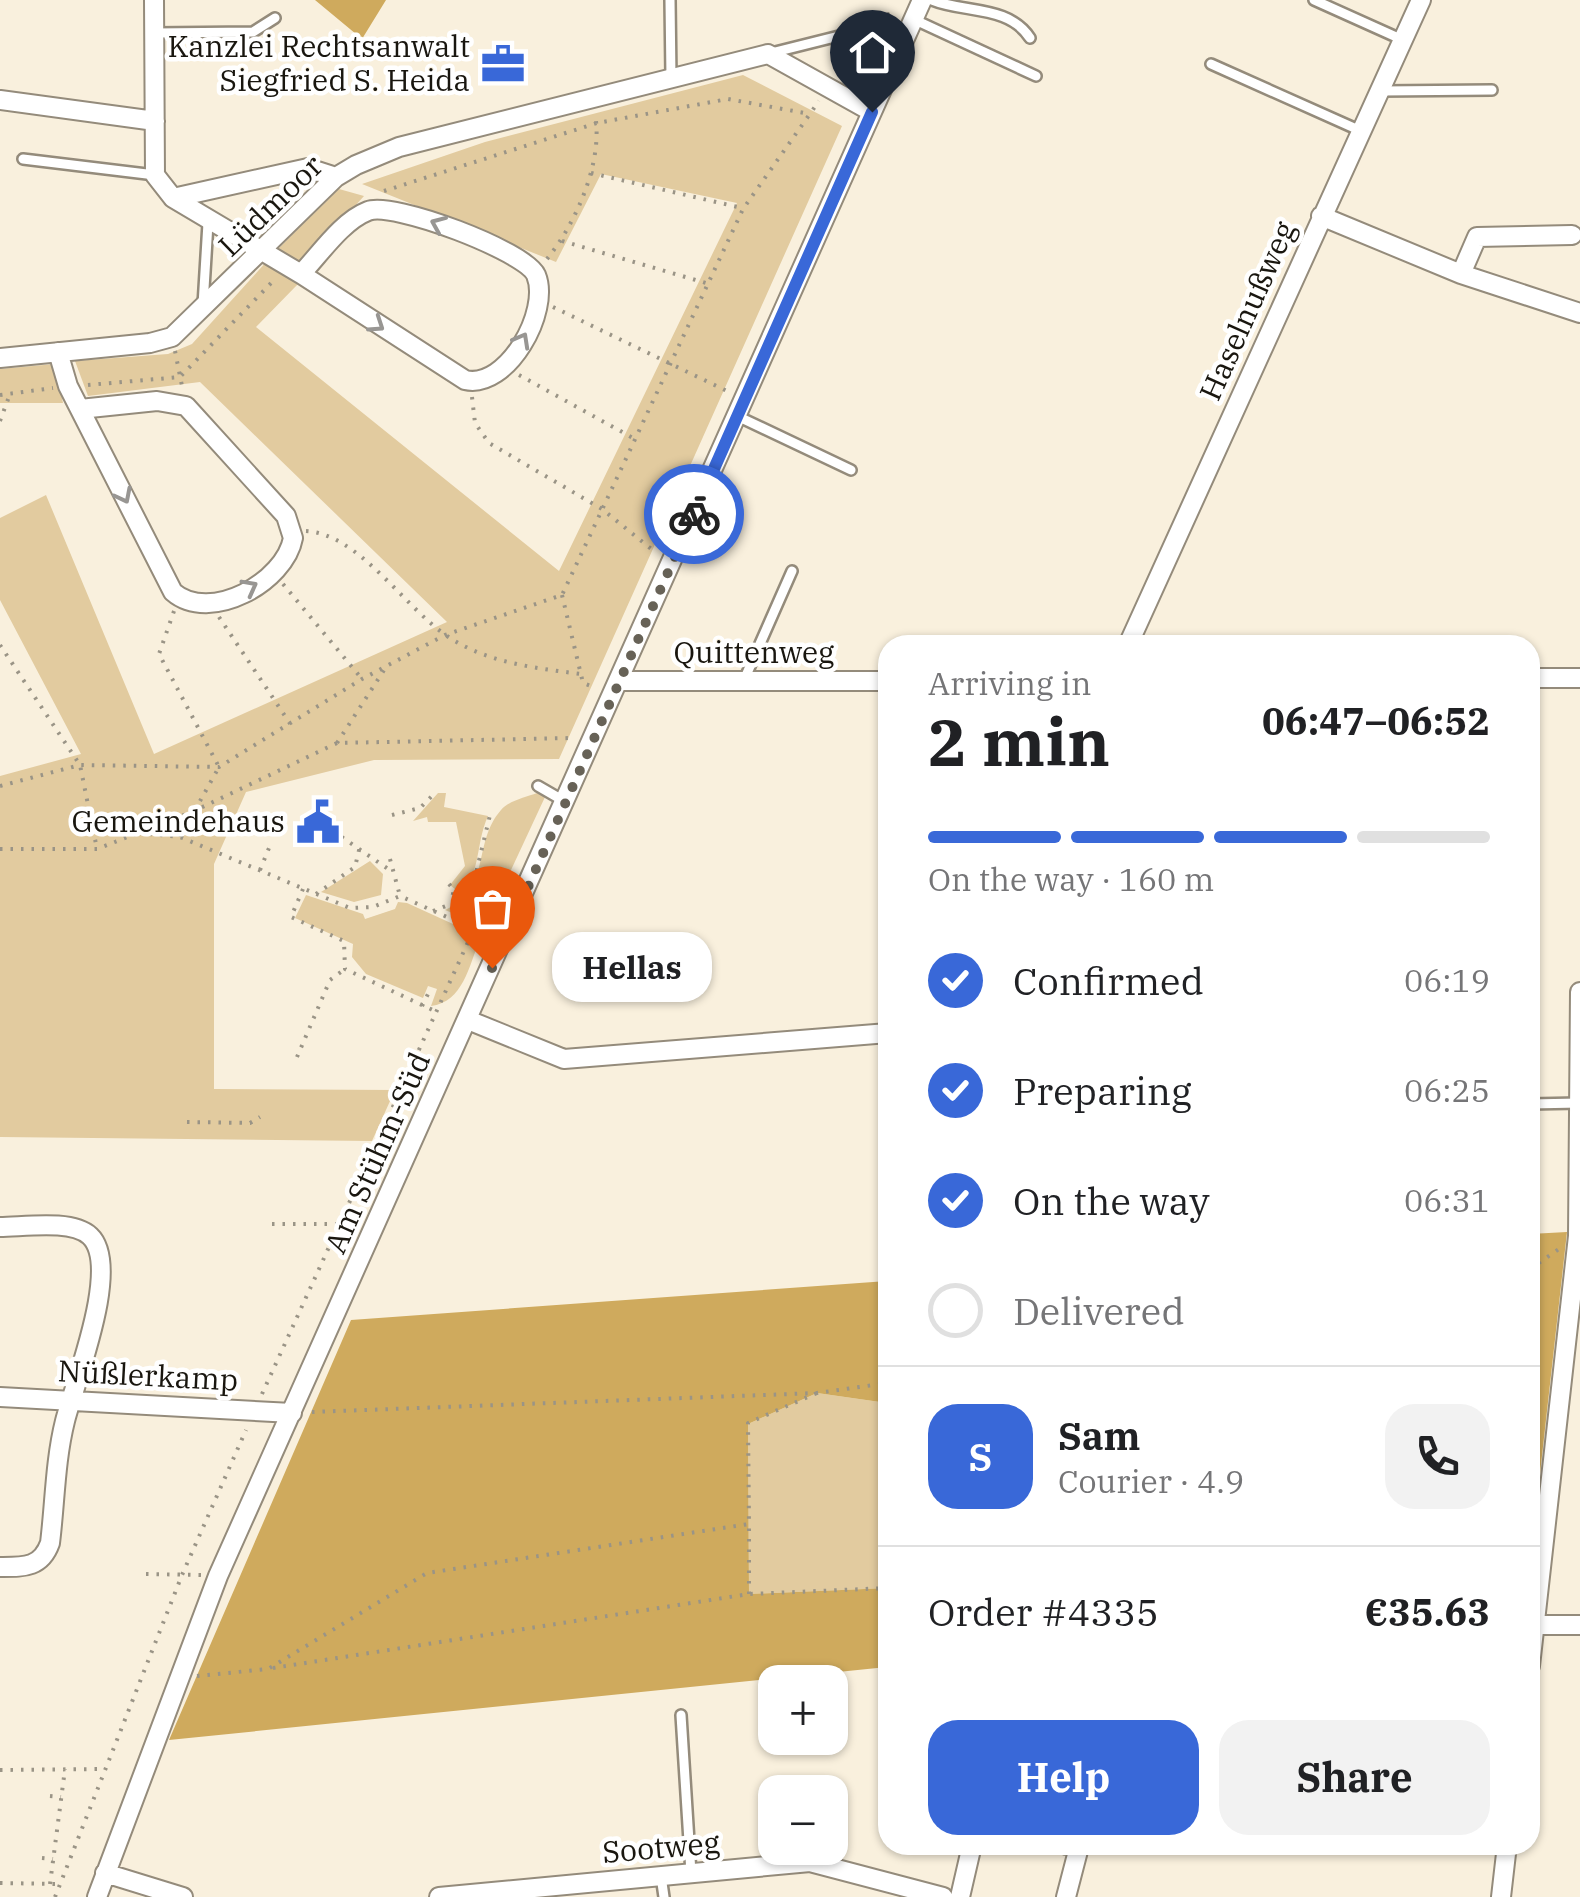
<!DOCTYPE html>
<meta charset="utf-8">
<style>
body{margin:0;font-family:"IBM Plex Serif",serif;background:#f2f2f2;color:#202124;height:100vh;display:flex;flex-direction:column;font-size:38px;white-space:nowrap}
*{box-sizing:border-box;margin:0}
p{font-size:32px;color:#757577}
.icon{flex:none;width:55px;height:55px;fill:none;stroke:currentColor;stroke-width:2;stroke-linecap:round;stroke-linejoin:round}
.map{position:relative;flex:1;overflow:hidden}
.panel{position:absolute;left:878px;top:635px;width:662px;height:1220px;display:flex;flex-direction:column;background:#fff;border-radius:30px;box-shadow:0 2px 8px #0004}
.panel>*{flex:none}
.buttons{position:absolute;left:758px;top:1665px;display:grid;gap:20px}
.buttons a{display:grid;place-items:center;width:90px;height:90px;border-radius:20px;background:#fff;box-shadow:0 2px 8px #0004;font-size:50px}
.pin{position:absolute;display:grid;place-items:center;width:85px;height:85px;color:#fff;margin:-102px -42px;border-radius:50% 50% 50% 0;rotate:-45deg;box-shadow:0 0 10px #0007}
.pin .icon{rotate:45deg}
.courier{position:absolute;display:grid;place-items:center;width:100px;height:100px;margin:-50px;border:8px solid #3968d8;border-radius:50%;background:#fff;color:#222;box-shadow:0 2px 12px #0007}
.bubble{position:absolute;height:70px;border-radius:30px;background:#fff;box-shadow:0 2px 8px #0004;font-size:32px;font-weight:800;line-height:70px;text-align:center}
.summary em{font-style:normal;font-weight:800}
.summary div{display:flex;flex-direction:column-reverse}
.summary{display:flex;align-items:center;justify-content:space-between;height:170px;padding:0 50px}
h1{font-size:65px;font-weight:800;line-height:75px}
.bar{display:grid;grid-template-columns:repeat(4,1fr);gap:15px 10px;align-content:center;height:120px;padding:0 50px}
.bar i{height:12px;border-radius:8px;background:#e0e0e0}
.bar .current{background:#3968d8}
.bar p{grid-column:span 4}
.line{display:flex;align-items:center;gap:25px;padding:0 50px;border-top:2px solid #e0e0e0}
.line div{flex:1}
.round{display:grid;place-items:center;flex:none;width:105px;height:105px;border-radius:30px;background:#f2f2f2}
ol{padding:0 50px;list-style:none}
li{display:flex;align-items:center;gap:30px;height:110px}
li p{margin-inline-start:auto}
li .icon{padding:10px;border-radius:50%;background:#3968d8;color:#fff;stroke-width:4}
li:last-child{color:#757577}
li i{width:55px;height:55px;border:5px solid #e0e0e0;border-radius:50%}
.primary-button{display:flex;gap:20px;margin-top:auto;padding:20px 50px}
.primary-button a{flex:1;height:115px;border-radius:30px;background:#3968d8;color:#fff;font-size:40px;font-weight:800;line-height:115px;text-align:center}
.primary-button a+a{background:#f2f2f2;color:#202124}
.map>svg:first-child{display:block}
</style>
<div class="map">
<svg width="1580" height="1897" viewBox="0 0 1580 1897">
<rect width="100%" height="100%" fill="#f9f0dd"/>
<path fill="#e2cb9f" d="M743,75L842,126L559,759L374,760L246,792L214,864V1089L395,1090L372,1141L0,1137V776L81,754L0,600V518L46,495L154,754L447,622L200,382L88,396L75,361L168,354L192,344L267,261L298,284L256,327L559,571L737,203L601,174L556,262L362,184L485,142Z
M339,189L364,196L299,268L277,250Z
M55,364L63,403H0V369Z
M438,793H446L444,807L488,816C474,847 483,876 454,901L456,890L450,885L465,866L456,822H428L427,817L413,821Z
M537,793L545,797L490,915L485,913L480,924L445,910C492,889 472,843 501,810C508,801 526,797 537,793Z
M370,861L383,874L381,895L354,902L321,892Z
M306,895L363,914L365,919L395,909L398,902L407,903L475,934L480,939C469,966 463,1002 431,1006L437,989L428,986L423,998L366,974L352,957L353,944L295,918Z
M817,1393L887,1403V1588L749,1594L748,1424Z"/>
<path fill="#cfaa5d" d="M315,0H386L362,39Z
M1567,1232L1530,1563V1234Z
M887,1281V1403L817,1393L748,1424L749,1594L887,1588V1667L169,1740L351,1320Z"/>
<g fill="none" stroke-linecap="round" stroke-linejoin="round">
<g stroke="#948b7b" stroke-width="14">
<path id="lane" d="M670,0L671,78
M932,0C963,13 1009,5 1030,38
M1314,0L1403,40
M913,19L1036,76
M154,33L253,32L275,18
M771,53L867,29L903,41
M1211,64L1361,131
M1381,91L1492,90
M23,159L155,175
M203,305L208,223
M737,416L851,470
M744,680L792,571
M538,786L564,801
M1530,1104L1579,1103
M681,1715L691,1873
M661,1876L664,1897"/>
</g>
<g stroke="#948b7b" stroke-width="22">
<path id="street" d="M154,0L155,175L173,198L301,274L465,380C507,390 551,311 536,275C525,251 393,201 368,211C342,221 320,254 301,274
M0,100L155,121
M173,198L308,168L336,177
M1321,216L1461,274L1580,313
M1461,274L1477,237L1572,235
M58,352L68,386L173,592C210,624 285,582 293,538L286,516L186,406L157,401L80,409
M0,358L150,343L172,337L336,177L356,165L399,147L768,54L872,112
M1128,645L1421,0
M1530,678H1580
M620,681H888
M468,1020L564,1059L888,1033
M0,1227C23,1227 72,1219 90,1236C122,1266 74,1384 65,1421C55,1461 55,1503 50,1543C41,1568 24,1567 0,1567
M0,1397L292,1413
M1535,1625H1580
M1530,1666L1578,1236L1580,992
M105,1873L183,1897
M97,1897L218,1576L922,0
M439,1897L810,1862L943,1897
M960,1897L972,1845
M1066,1897L1079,1847L1067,1845
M1501,1897L1507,1845"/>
</g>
<path stroke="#9a9486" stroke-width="4" stroke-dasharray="2.5 8" stroke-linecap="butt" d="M877,17L897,12
M591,173L742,208
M384,191L597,123L728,99L810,114
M562,241L706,283
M547,259C575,224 601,167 596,121
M553,307L729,392
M175,351L182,386
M519,375L633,438
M88,385L180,377L276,278
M0,395L53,388
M472,397L475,423L489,443L602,509L655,552
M0,421L10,394
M306,531C359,534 404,607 447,636C487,663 535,668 581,674
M283,584L362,679
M562,595L583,683L596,688
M174,611L159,654L219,767L180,837
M219,617L291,725
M0,645L80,765L97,849
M337,743L386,667
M0,786L80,765L219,767L362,679L445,635L562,595L743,209L819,101
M392,815L420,808L436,792
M333,831L391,871
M139,833L180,837L350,908L373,907L400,896L485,934
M0,849H97L194,811L337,743L572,738
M390,859L400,896
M260,870L269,848
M449,884L454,890L451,902
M303,889L291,917L344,941L345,969L437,1012
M316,894L355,867L360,846
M433,911L456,902L474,881L491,811
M422,1006L429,992
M297,1057L330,980L345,969
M187,1122L250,1123L260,1117
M272,1224H340L356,1231
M1530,1269L1559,1249
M262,1394L474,929
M312,1412L817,1393L888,1383
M146,1574L202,1575
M749,1594V1524
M273,1668L749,1594L888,1588
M197,1676L268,1669L427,1573L749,1524L748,1423L817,1393
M0,1770L104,1769
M50,1796L61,1797
M42,1858L53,1859
M0,1883L59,1884
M50,1884L65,1769
M55,1897L182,1575L246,1430"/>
<use href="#lane" stroke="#fff" stroke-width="9"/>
<use href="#street" stroke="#fff" stroke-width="18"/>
</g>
<defs><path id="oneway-chevron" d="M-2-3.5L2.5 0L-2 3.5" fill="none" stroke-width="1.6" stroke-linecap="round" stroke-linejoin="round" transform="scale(2.5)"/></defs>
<g stroke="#989693">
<use href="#oneway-chevron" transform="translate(438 224) rotate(-157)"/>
<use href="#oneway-chevron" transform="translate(377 325) rotate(34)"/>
<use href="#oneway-chevron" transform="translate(522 340) rotate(-61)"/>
<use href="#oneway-chevron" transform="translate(124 496) rotate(63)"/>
<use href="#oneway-chevron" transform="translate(250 587) rotate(-28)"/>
</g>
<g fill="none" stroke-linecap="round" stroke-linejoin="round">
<path stroke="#676257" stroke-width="10" stroke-dasharray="0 18" d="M492,968L694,514"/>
<path stroke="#3968d8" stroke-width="12" d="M694,514L872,112"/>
</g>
<defs>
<g id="office-bare" transform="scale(3.45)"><path d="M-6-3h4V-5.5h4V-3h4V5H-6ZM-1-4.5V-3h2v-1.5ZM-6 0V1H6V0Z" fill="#3968d8" stroke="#fff" stroke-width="2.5" paint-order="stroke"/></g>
<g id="civic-bare" transform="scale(3.45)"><path d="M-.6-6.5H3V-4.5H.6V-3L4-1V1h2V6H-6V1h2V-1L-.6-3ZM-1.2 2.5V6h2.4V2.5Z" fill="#3968d8" stroke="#fff" stroke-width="2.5" paint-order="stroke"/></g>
</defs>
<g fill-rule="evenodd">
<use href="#office-bare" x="503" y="64"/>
<use href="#civic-bare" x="318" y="822"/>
</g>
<g text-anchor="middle" stroke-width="9" stroke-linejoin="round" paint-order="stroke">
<g font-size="30" fill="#19160f" stroke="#fff" text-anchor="end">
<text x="470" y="57">Kanzlei Rechtsanwalt<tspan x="470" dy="34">Siegfried S. Heida</tspan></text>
<text x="285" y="832">Gemeindehaus</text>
</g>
<g font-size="30" fill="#19160f" stroke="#fff">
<text transform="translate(271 206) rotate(-44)" y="10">Lüdmoor</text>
<text transform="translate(1248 311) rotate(-66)" y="10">Haselnußweg</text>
<text x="754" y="663">Quittenweg</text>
<text transform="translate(378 1153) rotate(-66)" y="10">Am Stühm-Süd</text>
<text transform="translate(148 1376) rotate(3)" y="10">Nüßlerkamp</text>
<text transform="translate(661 1848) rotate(-5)" y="10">Sootweg</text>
</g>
</g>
</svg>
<div class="buttons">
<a>+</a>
<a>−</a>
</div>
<div class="pin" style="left:492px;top:968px;background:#ea580c"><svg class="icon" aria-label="bag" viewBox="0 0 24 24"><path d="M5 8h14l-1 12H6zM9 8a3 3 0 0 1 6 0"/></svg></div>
<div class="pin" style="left:872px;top:112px;background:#1f2937"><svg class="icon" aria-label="home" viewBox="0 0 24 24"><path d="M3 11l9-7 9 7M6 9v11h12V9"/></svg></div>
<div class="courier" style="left:694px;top:514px"><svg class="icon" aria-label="bike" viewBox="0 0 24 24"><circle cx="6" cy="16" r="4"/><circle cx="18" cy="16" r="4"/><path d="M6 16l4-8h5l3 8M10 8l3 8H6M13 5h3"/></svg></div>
<div class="bubble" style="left:552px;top:932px;width:160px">Hellas</div>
<section class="panel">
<div class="summary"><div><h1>2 min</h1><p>Arriving in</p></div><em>06:47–06:52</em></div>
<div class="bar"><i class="current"></i><i class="current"></i><i class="current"></i><i></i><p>On the way · 160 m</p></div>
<ol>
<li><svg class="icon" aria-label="check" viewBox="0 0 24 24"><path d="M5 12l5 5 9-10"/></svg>Confirmed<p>06:19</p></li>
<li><svg class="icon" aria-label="check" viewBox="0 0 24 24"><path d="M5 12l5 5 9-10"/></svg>Preparing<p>06:25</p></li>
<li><svg class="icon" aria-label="check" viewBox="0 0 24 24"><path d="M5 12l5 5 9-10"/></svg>On the way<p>06:31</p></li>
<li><i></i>Delivered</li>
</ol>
<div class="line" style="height:180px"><b class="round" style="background:#3968d8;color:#fff">S</b><div><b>Sam</b><p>Courier · 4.9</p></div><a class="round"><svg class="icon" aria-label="phone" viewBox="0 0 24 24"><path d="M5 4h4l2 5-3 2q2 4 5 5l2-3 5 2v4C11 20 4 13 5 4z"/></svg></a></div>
<div class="line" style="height:130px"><div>Order #4335</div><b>€35.63</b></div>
<div class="primary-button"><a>Help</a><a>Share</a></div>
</section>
</div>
